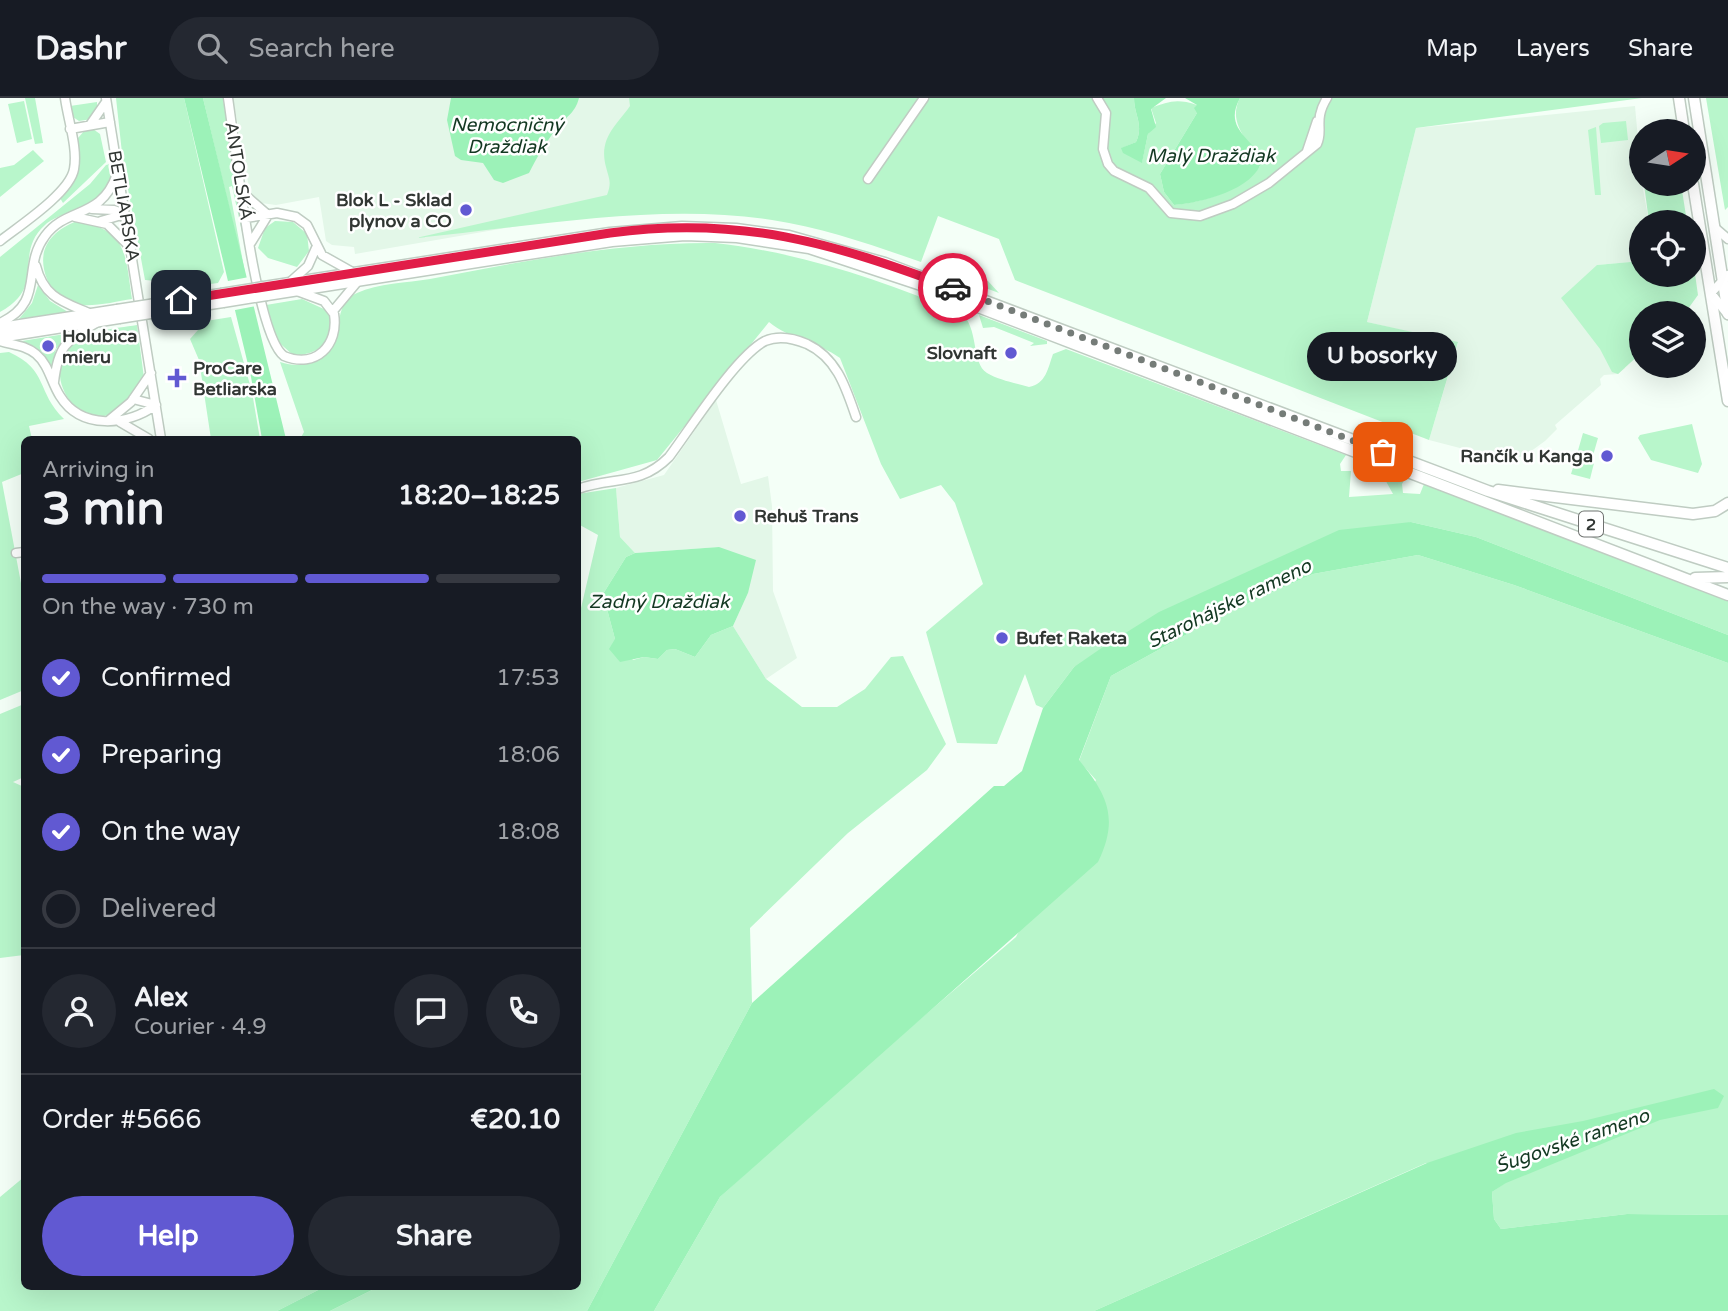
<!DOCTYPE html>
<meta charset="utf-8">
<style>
body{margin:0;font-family:"Varela Round",sans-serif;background:#242831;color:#f1f3f6;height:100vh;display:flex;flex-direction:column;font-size:26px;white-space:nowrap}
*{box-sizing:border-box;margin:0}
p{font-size:23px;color:#9ea1a6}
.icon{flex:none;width:38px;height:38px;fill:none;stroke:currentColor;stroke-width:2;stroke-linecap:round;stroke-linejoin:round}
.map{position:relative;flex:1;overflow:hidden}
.sheet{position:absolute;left:21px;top:338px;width:560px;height:854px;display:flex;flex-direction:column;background:#171b24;border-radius:10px;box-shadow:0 7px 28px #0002}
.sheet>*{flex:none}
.needle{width:46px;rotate:78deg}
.fabs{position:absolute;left:1629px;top:21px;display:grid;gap:14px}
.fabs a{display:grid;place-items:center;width:77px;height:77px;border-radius:50%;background:#171b24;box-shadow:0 7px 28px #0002;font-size:35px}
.pin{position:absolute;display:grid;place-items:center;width:60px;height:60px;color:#fff;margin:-30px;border-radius:14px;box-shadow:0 4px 10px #0006}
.courier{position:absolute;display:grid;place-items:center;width:70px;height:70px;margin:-35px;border:5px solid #e11d48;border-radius:50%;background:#fff;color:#222;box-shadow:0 2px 9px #0007}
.bubble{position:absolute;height:49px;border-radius:24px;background:#171b24;box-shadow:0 7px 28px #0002;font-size:23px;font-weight:800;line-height:49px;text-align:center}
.summary em{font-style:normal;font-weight:800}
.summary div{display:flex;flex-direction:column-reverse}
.summary{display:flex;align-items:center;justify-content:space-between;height:119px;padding:0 21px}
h1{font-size:46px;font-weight:800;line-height:52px}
.bar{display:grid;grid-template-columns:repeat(4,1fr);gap:10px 7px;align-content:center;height:84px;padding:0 21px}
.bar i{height:9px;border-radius:5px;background:#363941}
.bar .on{background:#6159d2}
.bar p{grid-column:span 4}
.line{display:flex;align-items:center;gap:18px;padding:0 21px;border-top:2px solid #363941}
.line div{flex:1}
.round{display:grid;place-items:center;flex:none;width:74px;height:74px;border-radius:37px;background:#242831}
ol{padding:0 21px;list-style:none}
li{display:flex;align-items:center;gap:21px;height:77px}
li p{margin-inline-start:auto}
li .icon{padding:7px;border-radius:50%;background:#6159d2;color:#fff;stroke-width:4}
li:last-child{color:#9ea1a6}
li i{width:38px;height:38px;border:4px solid #363941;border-radius:50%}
.action{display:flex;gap:14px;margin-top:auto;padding:14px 21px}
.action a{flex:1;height:80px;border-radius:42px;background:#6159d2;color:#fff;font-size:28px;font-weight:800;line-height:80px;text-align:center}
.action a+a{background:#242831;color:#f1f3f6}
header{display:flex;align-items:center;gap:42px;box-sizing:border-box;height:98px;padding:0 35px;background:#171b24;border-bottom:2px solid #363941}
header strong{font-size:33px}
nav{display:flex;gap:38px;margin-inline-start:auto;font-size:24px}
.search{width:490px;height:63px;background:#242831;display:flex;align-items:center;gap:18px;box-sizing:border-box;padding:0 24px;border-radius:38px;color:#9ea1a6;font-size:26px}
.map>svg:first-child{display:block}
</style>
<header>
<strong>Dashr</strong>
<div class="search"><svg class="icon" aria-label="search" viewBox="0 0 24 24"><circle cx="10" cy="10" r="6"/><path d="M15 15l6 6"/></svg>Search here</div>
<nav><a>Map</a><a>Layers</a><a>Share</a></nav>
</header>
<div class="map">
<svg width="1728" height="1213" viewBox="0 0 1728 1213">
<rect width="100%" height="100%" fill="#f4fff7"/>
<path fill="#e3f7e8" d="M233,0H669L675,101L355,156L354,149L332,147L326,143L319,99L276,107L261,105L250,95Z
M1635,8L1642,86L1649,124H1642L1641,163L1597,167L1625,270L1618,276L1604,277L1600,281L1601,287L1555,327L1557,331L1545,343L1523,359L1483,356L1429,342L1458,245L1367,224L1416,30Z
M716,302L741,386L768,378L772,408L773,493L797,560L766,581L733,528L748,495L719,449L635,455L620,439L616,390L664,377Z"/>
<path fill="#b8f6cb" d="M25,0H35L43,45L35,46Z
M116,0H184L224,174L218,185L203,187L145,182L123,64Z
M203,0H223L248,161L232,88L229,89L246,180Z
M629,0H1134C1134,17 1144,26 1136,44L1122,50L1142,64L1148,36L1156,25L1151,10C1168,4 1176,0 1197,7V15L1160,76L1164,94L1174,107C1204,104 1243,92 1260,68C1252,44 1226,27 1240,0H1642L1416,30L1367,224L1458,244L1429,342L1015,182L999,141L938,118L921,164C872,147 824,130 772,122C658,104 532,129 416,140L607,97C612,84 609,81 606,69C598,40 617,27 630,8Z
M1706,0H1728V109L1725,112Z
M24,3L32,41L17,45L8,6Z
M97,4V11L92,21L79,23L73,19L70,8Z
M1626,23L1628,42L1601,45L1599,28L1603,25Z
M1596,29L1601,97H1595L1588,32Z
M85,32L93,31L100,36L106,64L63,105L60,100C82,75 75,70 78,40Z
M33,52L44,63L0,99V70L14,67Z
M110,66C118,113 68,107 45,127C12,157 48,188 0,214V159L90,86L106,67Z
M1644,86H1681L1687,124H1649Z
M77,123C128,132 125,156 132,201C112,204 81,213 63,202C54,197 50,190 47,181C36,153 49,134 77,123Z
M275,123L293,124L307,136L309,153L297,169L268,160L258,150L265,130Z
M715,145C804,155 879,182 961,215C979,229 971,265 987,275C998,282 1016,285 1029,289C1046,286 1048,270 1053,256L1066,251L1346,357L1340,366L1341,373H1351L1349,399L1393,396L1382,376L1372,372L1373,367L1406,379L1402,386L1403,395L1420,396L1424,386L1728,502V537L1476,439L1411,424L1074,569L1043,610L1036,607L1025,576L997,646L957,645L926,534L983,486L955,405L941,387L900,401L881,366L840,260C818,244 789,241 769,224L657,362L578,384V341H300L304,334L280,264C293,268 304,268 317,263C350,249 327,208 357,195C378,185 407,185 430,181C523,163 620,144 715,145Z
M1641,163L1642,177H1694V169L1698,197L1685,215H1642L1641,255L1618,276L1612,274L1600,251L1561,200L1597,167Z
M940,164L946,167L942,170L981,185L988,183L999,195L929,169Z
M38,187L50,203L68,214L19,221L32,205Z
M302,201L326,212C343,238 318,259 293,257L276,242L266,207Z
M979,217L1047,243V246L1030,248L1034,245L994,229L983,230Z
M231,219L252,294L260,341H211L199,262L190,241L206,223Z
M137,227L144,280C136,291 125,311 112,316C74,331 42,274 71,248C89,231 114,231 137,227Z
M71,235L56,251L52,269L42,254L22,243Z
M9,254C49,272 36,294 64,321L29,328L32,341H24V375L2,384L24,501V592L0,602V255Z
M1692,326L1702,366L1698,375L1651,362L1638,340L1640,337Z
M1583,335L1598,340L1592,361L1577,356Z
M1576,360L1594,365L1590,381L1571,376Z
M616,390L620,439L635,455L626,459L603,496L615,541L633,562L644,559L658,561L667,552L675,551L695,559L711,537L733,528L766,581L802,609H837L865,591L891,559L903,558L946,646L927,672L848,735L750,830L752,905L587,1213H330L380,1188H578V523L598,437L578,426V396Z
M1418,457L1514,487L1728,565V1117L1627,1116L1501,1131L1494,1121L1492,1094L1505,1085L1426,1065L1094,1213H654L720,1099L834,995L1016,839L1096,682L1079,663L1111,578L1222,517L1313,476Z
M24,606V679L13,684L24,689V857L0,860V616Z
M24,1079V1188H326L277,1213H0V1099Z"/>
<path fill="#9cf2b8" d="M184,0H203L286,341H262L251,279Z
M451,0H579C575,16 565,19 556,31C545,46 537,59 529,75L503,85L494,82L483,65L461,62L455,58L447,22Z
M1134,0H1166L1151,11L1156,29L1148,36L1142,65L1123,55L1121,50L1136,44C1144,26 1134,17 1134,0Z
M1185,0H1240C1223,31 1252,39 1262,62C1255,92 1200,105 1174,107L1164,94L1160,76L1197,15L1194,10L1197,7Z
M1411,424L1476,439L1728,537V565L1514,487L1418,457L1313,476L1222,517L1111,578L1079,662C1108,697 1119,721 1098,764L720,1099L654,1213H587L752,905L994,688H1004L1022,673L1043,610L1074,569L1103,549L1159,514L1339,432Z
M719,449L756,462L748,495L733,528L711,537L695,559L675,551L667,552L658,561L644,559L620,564L609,551L615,541L603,496L626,459L635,455Z
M1714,991L1724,998L1718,1010L1660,1022L1506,1085L1492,1094L1494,1121L1501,1131L1627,1116L1728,1117V1213H1094L1427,1065L1516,1035L1583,1023Z
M326,1188H380L330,1213H277Z"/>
<path fill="#f4fff7" d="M249,179L256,208L230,213L223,184Z"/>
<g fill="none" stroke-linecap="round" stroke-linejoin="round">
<g stroke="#bfccc2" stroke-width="11">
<path id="minor" d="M106,0L161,341
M228,0C235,44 255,237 284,258C316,271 339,247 334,216L324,203L297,193
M1097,0L1106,15L1103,51L1108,66L1114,73L1149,90L1171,115L1200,118L1233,106L1269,85L1317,46C1324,31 1313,23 1327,0
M90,27L106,4
M70,31L110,24
M1307,53L1317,23
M868,81L924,0
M244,96L268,117
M92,111L114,112L125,116
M75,119L107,126L131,150
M246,120L277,115L296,119L307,127L322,157L354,175
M101,123L125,116
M1714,129L1728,141
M0,143C19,128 70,95 74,71C78,50 68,22 65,0
M250,146L268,117
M36,168C44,200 64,204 91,216
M289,185L308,168L316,150
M333,213L358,183
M1728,217L1711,195L1728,177
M0,225C46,204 21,170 45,138C67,108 101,122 117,76
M0,243C13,247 25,247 36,256C49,267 51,284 60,298C81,332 127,328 156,307
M54,284C58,249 65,243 96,225
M133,301L156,307
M108,323L131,304L151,275
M120,324L149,341
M578,391C613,378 639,389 669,359C690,331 736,258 765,243C779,237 793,240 807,246C837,260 846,290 856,319
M16,455L24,454"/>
</g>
<g stroke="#bfccc2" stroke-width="13">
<path id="major" d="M1679,0L1684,33
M1694,0L1728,216
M1693,86L1728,303
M264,189L610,135L682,129L736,131L789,138L885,165L1488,393L1728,470
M267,197L612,143L685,137L737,139L809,150L918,186L1728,497
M162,205L221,196
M163,213L223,204
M0,230L117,212
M0,239L119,220
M1498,392L1693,416L1715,413L1728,405
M1695,480L1728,479"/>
</g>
<use href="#minor" stroke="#fff" stroke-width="8"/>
<use href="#major" stroke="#fff" stroke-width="10"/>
<g stroke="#bfccc2" stroke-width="13" stroke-linecap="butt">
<path id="major-bridge" d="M221,196L264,189
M223,204L267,197
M117,212L162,205
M119,220L163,213"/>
</g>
<use href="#major-bridge" stroke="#fff" stroke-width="10"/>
</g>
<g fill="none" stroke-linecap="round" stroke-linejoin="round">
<path stroke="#757c78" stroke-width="7" stroke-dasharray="0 12.6" d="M953,190L1383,354"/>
<path stroke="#e11d48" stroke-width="9" d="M181,202L610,135C740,117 833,145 953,190"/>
</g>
<g fill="#6159d2" stroke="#fff" stroke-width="2.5">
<circle cx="466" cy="112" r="7"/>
<circle cx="48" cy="248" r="7"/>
<circle cx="1011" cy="255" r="7"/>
<path d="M173.5 269.5h7v7h7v7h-7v7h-7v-7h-7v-7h7z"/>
<circle cx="1607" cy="358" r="7"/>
<circle cx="740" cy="418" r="7"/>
<circle cx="1002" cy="540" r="7"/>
</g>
<g text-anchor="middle" stroke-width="5" stroke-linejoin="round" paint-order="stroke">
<rect fill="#fff" stroke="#6f7270" stroke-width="2" x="1579" y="413.5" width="24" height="25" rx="5"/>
<g font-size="16" font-weight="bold" fill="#313633">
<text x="1591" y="432">2</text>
</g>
<g font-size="18" fill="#313633" stroke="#fff">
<text transform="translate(239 73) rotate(81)" y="6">ANTOLSKÁ</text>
<text transform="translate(124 108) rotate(80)" y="6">BETLIARSKA</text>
</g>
<g font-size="18" font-weight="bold" fill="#313633" stroke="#fff" text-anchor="start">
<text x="452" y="108" text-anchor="end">Blok L - Sklad<tspan x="452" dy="21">plynov a CO</tspan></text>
<text x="62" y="244">Holubica<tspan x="62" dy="21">mieru</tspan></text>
<text x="997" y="261" text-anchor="end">Slovnaft</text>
<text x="193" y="276">ProCare<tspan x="193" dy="21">Betliarska</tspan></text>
<text x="1593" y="364" text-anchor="end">Rančík u Kanga</text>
<text x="754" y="424">Rehuš Trans</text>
<text x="1016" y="546">Bufet Raketa</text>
</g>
<g font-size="19" font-style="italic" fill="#133822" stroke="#fff">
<text x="507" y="33">Nemocničný<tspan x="507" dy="22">Draždiak</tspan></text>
<text x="1211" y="64">Malý Draždiak</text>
<text x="659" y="510">Zadný Draždiak</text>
<text transform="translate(1229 505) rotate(-26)" y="7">Starohájske rameno</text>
<text transform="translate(1572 1042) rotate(-19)" y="7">Šugovské rameno</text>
</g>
</g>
</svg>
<div class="fabs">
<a><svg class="needle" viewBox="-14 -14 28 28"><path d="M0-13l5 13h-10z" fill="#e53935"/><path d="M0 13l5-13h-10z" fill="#9ea1a6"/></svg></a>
<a><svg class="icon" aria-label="locate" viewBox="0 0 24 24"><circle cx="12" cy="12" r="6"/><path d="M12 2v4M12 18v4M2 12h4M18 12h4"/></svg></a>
<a><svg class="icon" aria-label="layers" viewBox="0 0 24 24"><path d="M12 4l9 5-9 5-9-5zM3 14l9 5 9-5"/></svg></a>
</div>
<div class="pin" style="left:1383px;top:354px;background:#ea580c"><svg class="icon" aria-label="bag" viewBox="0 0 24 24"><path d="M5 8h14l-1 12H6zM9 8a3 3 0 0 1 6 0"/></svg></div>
<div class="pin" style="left:181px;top:202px;background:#1f2937"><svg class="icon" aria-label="home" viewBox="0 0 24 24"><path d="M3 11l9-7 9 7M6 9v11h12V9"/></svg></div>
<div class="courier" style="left:953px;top:190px"><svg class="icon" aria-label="car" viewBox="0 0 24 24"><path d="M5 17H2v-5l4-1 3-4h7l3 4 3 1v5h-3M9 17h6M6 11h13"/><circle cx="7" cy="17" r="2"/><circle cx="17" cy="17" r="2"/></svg></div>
<div class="bubble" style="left:1307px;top:234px;width:150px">U bosorky</div>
<section class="sheet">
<div class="summary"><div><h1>3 min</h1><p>Arriving in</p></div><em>18:20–18:25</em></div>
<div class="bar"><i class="on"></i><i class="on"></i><i class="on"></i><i></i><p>On the way · 730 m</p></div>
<ol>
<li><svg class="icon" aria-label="check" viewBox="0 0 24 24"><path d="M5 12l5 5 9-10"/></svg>Confirmed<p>17:53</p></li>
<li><svg class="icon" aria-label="check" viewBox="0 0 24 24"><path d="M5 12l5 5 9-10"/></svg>Preparing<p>18:06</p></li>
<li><svg class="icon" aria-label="check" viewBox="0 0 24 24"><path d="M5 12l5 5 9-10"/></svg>On the way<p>18:08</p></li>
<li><i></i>Delivered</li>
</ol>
<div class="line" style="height:126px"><a class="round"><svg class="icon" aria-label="person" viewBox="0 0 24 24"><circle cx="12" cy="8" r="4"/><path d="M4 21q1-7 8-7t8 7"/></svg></a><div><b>Alex</b><p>Courier · 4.9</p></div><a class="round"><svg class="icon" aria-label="chat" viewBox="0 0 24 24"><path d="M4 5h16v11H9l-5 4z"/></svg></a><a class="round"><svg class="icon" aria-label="phone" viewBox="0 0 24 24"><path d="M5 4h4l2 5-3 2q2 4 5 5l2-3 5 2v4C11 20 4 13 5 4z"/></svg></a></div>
<div class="line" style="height:91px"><div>Order #5666</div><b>€20.10</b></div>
<div class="action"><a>Help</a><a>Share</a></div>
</section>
</div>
